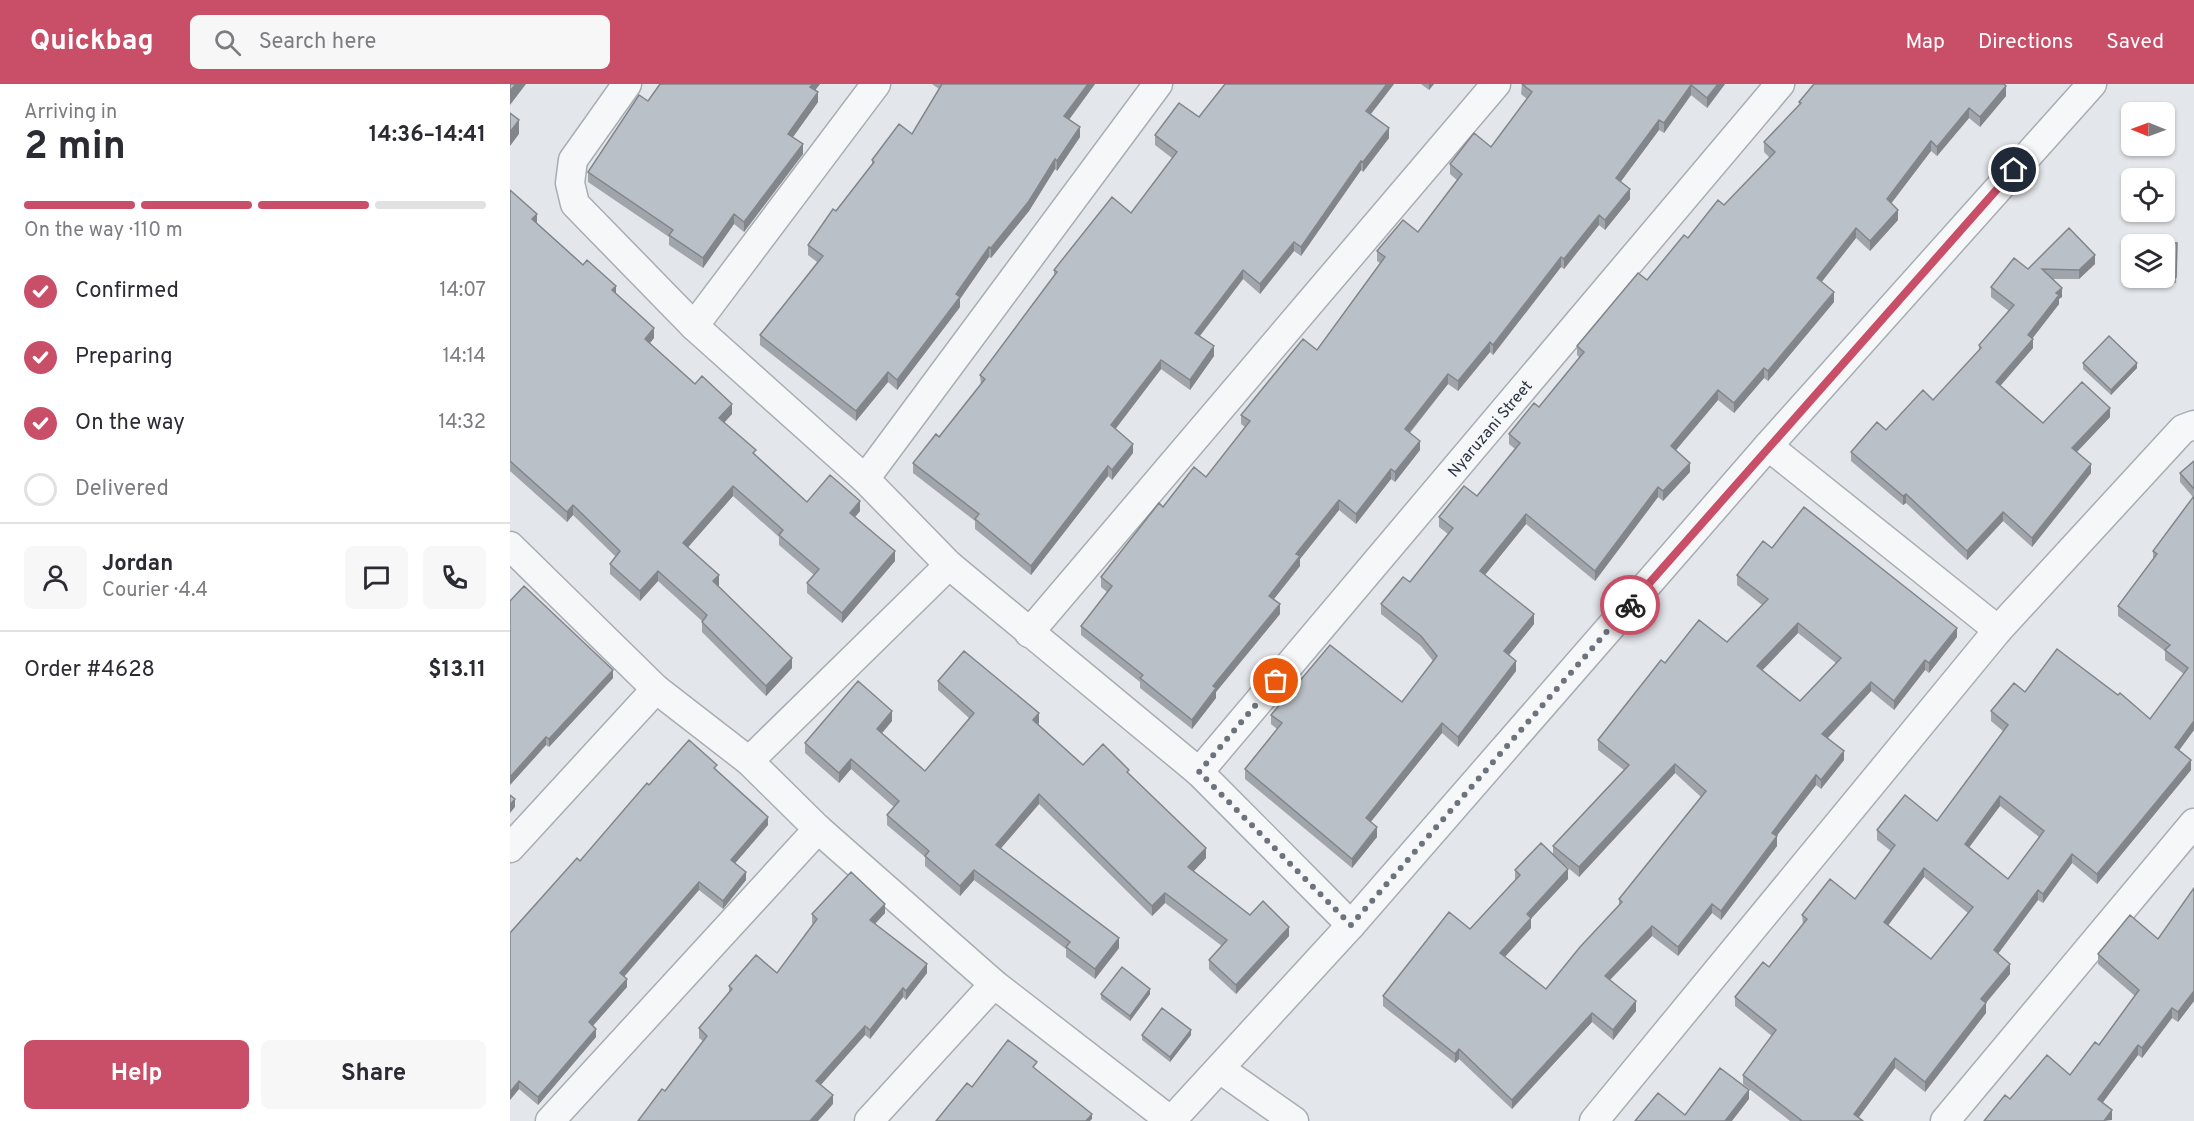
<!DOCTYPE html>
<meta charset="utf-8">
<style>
body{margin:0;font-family:Overpass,sans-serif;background:#f7f7f7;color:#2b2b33;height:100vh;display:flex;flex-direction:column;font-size:22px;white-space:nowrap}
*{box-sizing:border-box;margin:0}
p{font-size:20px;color:#7c7c81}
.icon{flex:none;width:33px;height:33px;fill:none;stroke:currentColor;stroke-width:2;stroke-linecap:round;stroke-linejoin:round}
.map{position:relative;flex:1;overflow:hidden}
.details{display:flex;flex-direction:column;background:#fff;width:510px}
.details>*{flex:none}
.needle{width:39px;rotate:271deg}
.fabs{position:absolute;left:1611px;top:18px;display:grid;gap:12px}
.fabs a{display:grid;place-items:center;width:54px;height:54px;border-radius:9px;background:#fff;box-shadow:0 2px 4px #0004;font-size:30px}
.pin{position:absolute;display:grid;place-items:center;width:51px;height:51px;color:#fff;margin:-26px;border:3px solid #fff;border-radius:50%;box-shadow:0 2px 6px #0007}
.courier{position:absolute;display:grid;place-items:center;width:60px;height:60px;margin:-30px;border:4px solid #c94f68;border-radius:50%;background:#fff;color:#222;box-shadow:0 2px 8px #0007}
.headline em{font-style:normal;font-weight:700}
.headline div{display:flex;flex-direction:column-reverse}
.headline{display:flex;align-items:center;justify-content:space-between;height:102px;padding:0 24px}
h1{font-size:39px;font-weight:700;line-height:45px}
.bar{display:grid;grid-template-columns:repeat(4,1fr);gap:9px 6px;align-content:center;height:72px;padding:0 24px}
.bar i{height:8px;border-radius:4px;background:#e1e1e2}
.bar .on{background:#c94f68}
.bar p{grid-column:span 4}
.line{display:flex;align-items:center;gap:15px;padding:0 24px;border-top:2px solid #e1e1e2}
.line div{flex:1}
.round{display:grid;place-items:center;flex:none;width:63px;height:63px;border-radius:9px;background:#f7f7f7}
ol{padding:0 24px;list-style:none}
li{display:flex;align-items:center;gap:18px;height:66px}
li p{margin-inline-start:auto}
li .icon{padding:6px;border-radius:50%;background:#c94f68;color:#fff;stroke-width:4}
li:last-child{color:#7c7c81}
li i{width:33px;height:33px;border:3px solid #e1e1e2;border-radius:50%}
.action{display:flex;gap:12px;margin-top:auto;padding:12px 24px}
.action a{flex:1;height:69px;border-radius:9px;background:#c94f68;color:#fff;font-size:24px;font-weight:700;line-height:69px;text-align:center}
.action a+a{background:#f7f7f7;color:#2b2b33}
header{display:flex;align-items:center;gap:36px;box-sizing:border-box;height:84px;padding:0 30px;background:#c94f68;color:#fff}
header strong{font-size:28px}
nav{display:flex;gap:33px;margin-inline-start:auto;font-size:21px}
.search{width:420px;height:54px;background:#f7f7f7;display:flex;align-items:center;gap:15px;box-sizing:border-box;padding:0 21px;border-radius:9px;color:#7c7c81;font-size:22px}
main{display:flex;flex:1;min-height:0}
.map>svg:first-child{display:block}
</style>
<header>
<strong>Quickbag</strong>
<div class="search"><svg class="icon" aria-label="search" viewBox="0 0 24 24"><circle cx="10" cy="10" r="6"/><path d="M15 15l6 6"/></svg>Search here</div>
<nav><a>Map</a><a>Directions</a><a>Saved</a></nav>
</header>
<main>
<section class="details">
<div class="headline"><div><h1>2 min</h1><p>Arriving in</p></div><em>14:36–14:41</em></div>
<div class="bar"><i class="on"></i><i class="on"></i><i class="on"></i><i></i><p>On the way · 110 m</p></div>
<ol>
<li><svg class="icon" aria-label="check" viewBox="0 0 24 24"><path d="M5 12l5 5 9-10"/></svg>Confirmed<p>14:07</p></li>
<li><svg class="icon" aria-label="check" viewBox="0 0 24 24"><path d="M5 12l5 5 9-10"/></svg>Preparing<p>14:14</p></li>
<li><svg class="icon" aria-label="check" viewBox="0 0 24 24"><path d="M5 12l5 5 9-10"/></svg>On the way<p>14:32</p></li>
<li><i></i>Delivered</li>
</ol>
<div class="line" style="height:108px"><a class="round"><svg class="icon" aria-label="person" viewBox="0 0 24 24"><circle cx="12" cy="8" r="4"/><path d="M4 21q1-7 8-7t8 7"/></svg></a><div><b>Jordan</b><p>Courier · 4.4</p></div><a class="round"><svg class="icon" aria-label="chat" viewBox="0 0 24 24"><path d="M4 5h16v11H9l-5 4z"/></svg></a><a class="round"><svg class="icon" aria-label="phone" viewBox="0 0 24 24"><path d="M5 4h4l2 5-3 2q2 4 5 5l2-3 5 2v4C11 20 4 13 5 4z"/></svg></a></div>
<div class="line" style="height:78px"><div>Order #4628</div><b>$13.11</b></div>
<div class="action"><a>Help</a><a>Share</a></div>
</section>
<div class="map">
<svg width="1684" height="1037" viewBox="0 0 1684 1037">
<rect width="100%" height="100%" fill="#e3e6ea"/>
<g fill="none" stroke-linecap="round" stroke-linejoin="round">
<g stroke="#a8adb4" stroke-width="31">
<g id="minor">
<path d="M117,0L63,76L60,99L65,120L184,242L355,395L439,481L689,688L841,841"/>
<path d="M184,242L366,0"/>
<path d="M1258,362L1488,546"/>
<path d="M355,395L648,0"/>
<path d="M0,462L146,605L239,677L308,745L484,900L661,1037"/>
<path d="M519,549L986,0"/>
<path d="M239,677L439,481"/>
<path id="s1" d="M689,688L1270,0"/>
<path d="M0,764L146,605"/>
<path d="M710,985L784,1037"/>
<path d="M40,1037L308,745"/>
<path d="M359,1037L484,900"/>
<path d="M661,1037L841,841L1258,362L1582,0"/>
<path d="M1084,1037L1488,546L1673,345L1684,341"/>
<path d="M1435,1037L1684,739"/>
</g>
</g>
<use href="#minor" stroke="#f6f7f9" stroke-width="28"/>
</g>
<path fill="#a0a5ab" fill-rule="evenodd" d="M150,0H310L305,6L308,18L283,53L293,70L234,148L224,140L193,184L159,161V153L78,98V88L138,17Z
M422,0H585L559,36L570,53L547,87L545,85L519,127L481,174L479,173L450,215V223L387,306L378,298L346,337L250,261V251L307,178L298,171V161L362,81V76L402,50L429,5Z
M715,0H884L861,30L879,54L853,88L851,86L791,172L784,167L750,210L733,195L690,252L704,272L680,306L651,285L605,345L623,369L602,396L598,392L521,491L465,445V437L403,389V379L429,353L471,301L470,291L544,191V186L621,129L662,74L645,61V51L689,33Z
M911,0H924L919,6Z
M1012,0H1215L1197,24L1181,11L1154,49L1149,46L1111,97L1120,115L1095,146L1089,141L1054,185L1051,183L983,271L980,268L948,307L938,300L900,349L910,366L885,398L881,395L846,440L829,426L790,475V482L764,515L770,530L706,608V614L682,645L630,604V598L571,551V542L597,508L591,503V493L653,423L696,393L735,343L731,340V331L807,266L870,179L867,177V167L908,148L947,96L940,90V80L981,63L1017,15L1011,10Z
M1496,12L1470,43L1459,34L1427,72L1421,67L1381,119L1388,136L1360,167L1346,154L1311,198L1324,218L1258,297L1254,294L1224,329L1208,316L1166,366L1180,388L1153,417L1148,413L1085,497L1016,440L975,491L1024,540L999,571L1006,587L948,663L932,649L860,738L867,753L842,784L735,695V685L767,645L761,640V631L892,618L923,577L911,562L871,530V520L900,498L938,450L929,443V433L967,412L1005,365L999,360V350L1029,323L1070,274L1067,271V262L1137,196L1178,154L1214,121L1260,74L1254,68V58L1289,21V18Z
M0,106L27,139L106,210L144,254L140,259L185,300L222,330L214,339L246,371L297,418L350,427L345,433L385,477L332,539L297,509V499L304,491L269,461V453L223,412L178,463L209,501L208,502L282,584L256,612L192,548V537L148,497L130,517L100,490V480L106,473L63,431L57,438L0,387Z
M1667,159L1666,199L1627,197V194H1654V160Z
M1585,180L1569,195H1542L1552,213L1549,215V220L1522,255L1523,264L1490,301L1533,339L1600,333L1567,368L1581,389L1522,463L1493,437L1457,476L1396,419L1393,421L1341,377V368L1423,316L1469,267V261L1499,227L1481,213V203L1518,185Z
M1573,279L1627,284L1601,311L1573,285Z
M1684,377V646L1669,666L1681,686L1587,800L1562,779L1533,819L1528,816L1488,870L1500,890L1475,919L1476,929L1415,1008L1385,984L1348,1034L1353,1037H1280L1233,1000V991L1262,952L1225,922V913L1259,883L1293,840L1292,831L1345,815L1381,767L1367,756V746L1427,737L1493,647L1481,637V627L1515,608L1640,635L1674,590L1655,576V567L1608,532V522L1643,475V467L1683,413L1670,398V389ZM1490,722L1529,753L1498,795L1459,763ZM1414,793L1458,829L1421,875L1378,841Z
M1262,464L1447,553L1419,589L1415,586L1384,626L1361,607L1318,654L1334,676L1311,705L1306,701L1266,752L1267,762L1211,836L1202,829L1168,872L1142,852L1100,896L1126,927L1103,956L1082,938L1002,1025L949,975L945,979L873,922V912L960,845L1005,796V786L1043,771V762L1114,686L1088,666V656L1155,579L1217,558L1252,521L1227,501V491ZM1288,549L1326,579L1290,617L1252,586ZM1165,689L1191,713L1109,815V822L1036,905L995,873L1021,844V834L1058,795L1051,778L1069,793Z
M0,517L103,594L39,663L36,661L0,701Z
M428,597L529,639L528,640L573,681L619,690L696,774L684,787L740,831L779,852L726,910L699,885V876L712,862L655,819L642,832L529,720L491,764L609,864L585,895L556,873V865L464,796L450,812L415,782V773L377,741V731L384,723L341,685L329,699L295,669V659L382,637L372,649L415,687L459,634L428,606Z
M207,687L258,741L225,779L236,796L213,825L189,806L114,893L117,903L83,942L86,953L28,1021L9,1005L0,1016L70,777L139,701Z
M1684,804V917L1668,938L1662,934L1632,974L1628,971L1593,1018L1602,1036L1500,1015L1560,991L1589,961L1625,912L1588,880V870L1648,855Z
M375,829L365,840L417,889L396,916L393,913L360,955L355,951L311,1001L323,1020L155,1007L193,957L189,954V944L219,909V902L267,889L303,841L302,839V830Z
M591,910H640L620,937L591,915Z
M632,951H681L660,978L632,956Z"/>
<path fill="#82868b" d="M6,0H16L0,21V7Z
M303,0H310L300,13V3Z
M578,0H585L554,42V32Z
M877,0H884L856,36V27Z
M919,0H924L919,6Z
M1208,0H1215L1197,24V14Z
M1181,1V11L1154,49V39Z
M1496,2V12L1470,43V33Z
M308,8V18L278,60V50Z
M1459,24V34L1427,72V63Z
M9,36V50L0,62V48Z
M1149,36V46L1106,104V94Z
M570,43V53L547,87V77Z
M879,44V54L853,88V78Z
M1421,57V67L1377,125V115Z
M293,60V70L234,148V138Z
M545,75V85L519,127L481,174V164Z
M851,77V86L791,172V163Z
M1120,105V115L1095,146V136Z
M1388,126V136L1360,167V157Z
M27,130V140L22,135Z
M224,130V140L193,184V174Z
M1089,131V141L1054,185V175Z
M1346,144V154L1307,204V194Z
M784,158V167L750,210V200Z
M479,163V173L450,215V223L387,306V296Z
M1585,171V180L1569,195V186Z
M1051,173V183L983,271V261Z
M733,186V195L685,258V249Z
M106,202V212L102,206Z
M1552,204V213L1549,215V220L1518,260V251L1546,209Z
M1324,208V218L1258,297V287Z
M144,244V254L135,265V255Z
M1523,255V264L1486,307V298Z
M980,258V268L948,307V297Z
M704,262V272L680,306V296Z
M651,276V285L601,351V341Z
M1627,279V284L1601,311V306Z
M1254,284V294L1224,329V319Z
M378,288V298L346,337V327Z
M938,290V300L895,354V345Z
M1208,306V316L1161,372V362Z
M222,320V330L209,344V334Z
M1600,324V333L1562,373V364Z
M910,357V366L885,398V388Z
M623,360V369L602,396V386Z
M1180,379V388L1153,417V407Z
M1581,380V389L1522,463V454Z
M598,382V392L521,491V482Z
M881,385V395L846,440V430Z
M223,402V412L173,469V459Z
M1148,403V413L1085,497V487Z
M1396,410V419L1393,421V412Z
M829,416V426L790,475V482L759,521V512L786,470Z
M350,417V427L340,439V429Z
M63,421V431L57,438V428Z
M1493,428V437L1457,476V467Z
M1016,430V440L970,497V487Z
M385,467V477L332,539V529Z
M148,487V497L130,517V507Z
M209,491V501L203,507V497Z
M770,520V530L706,608V614L682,645V636L703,602Z
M1024,530V540L994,577V567Z
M1288,539V549L1247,592V582Z
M1447,544V553L1419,589V579Z
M282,574V584L256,612V602Z
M1415,576V586L1384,626V617Z
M1006,577V587L948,663V653Z
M103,586V594L39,663V655Z
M1361,598V607L1312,660V650Z
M382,627V637L367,655V645Z
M529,629V639L523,646V636Z
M1684,637V646L1665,672V663Z
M932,639V649L856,744V734Z
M36,653V661L0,701V693Z
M1334,667V676L1311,705V696Z
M341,675V685L329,699V689Z
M1681,676V686L1587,800V790Z
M1165,680V689L1069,793V783Z
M1306,691V701L1262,758V749Z
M529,710V720L486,770V761Z
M1490,712V722L1455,769V760Z
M5,715V723L0,729V721Z
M258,733V741L221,784V776Z
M867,743V753L842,784V775Z
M1267,752V762L1211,836V827Z
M696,764V774L678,793V783Z
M1562,770V779L1533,819V810Z
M1414,784V793L1374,847V838Z
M1058,785V795L1017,839V830Z
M464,786V796L450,812V802Z
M236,788V796L213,825V817Z
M189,798V806L110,897V889Z
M1528,806V816L1484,875V866Z
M655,809V819L642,832V822Z
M375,820V829L360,845V836Z
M1202,820V829L1168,872V863Z
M1021,834V844L990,878V869Z
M1142,842V852L1095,901V892Z
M779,843V852L726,910V901Z
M609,854V864L585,895V885Z
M417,880V889L396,916V907Z
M1500,880V890L1471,925V915Z
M117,895V903L79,946V938Z
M393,904V913L360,955V946Z
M640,905V910L620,937V932Z
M1684,907V917L1668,938V928Z
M1126,917V927L1103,956V946Z
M1476,919V929L1415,1008V998Z
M1662,924V934L1632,974V964Z
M1082,929V938L1002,1025V1016Z
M355,942V951L306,1006V997Z
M86,945V953L28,1021V1013Z
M681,946V951L660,978V973Z
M1628,961V971L1588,1025V1015Z
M949,965V975L945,979V970Z
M1385,974V984L1346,1037L1344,1030Z
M9,997V1005L0,1016V1008Z
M1239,1006V1015L1222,1037H1215Z
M323,1011V1020L308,1037H300Z
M1602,1026V1036L1594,1037Z
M582,1030V1035L580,1037H576Z"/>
<path fill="#bac0c7" stroke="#82868b" stroke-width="1.5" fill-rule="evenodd" d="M0,0H6L0,7Z
M150,0H303L300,3L308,8L278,50L293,60L234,138L224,130L193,174L159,151L163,146L78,88L129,11L138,17Z
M432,0H578L554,32L570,43L547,77L545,75L519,117L481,164L479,163L446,210L450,213L387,296L378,288L346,327L250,251L313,172L298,161L323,125L326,127L364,78L362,76L389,40L402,50Z
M715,0H877L856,27L879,44L853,78L851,77L791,163L784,158L750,200L733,186L685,249L704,262L680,296L651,276L601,341L623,360L602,386L598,382L521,482L465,435L469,430L403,379L426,350L429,353L475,295L470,291L547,188L544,186L602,113L621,129L667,68L645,51L669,19L689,33Z
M1012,0H1208L1197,14L1181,1L1154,39L1149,36L1106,94L1120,105L1095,136L1089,131L1054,175L1051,173L983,261L980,258L948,297L938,290L895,345L910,357L885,388L881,385L846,430L829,416L786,470L790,472L759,512L770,520L703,602L706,604L682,636L630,594L633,591L571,542L602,502L591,493L649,419L653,423L684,383L696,393L740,337L731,331L793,255L807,266L875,173L867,167L893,136L908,148L952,90L940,80L964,49L981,63L1022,8Z
M1304,0H1494L1496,2L1470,33L1459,24L1427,63L1421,57L1377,115L1388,126L1360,157L1346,144L1307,194L1324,208L1258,287L1254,284L1224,319L1208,306L1161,362L1180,379L1153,407L1148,403L1085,487L1016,430L970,487L1024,530L994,567L1006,577L948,653L932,639L856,734L867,743L842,775L735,685L772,639L761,631L820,561L892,618L927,572L911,552L871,520L893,493L900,498L943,444L929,433L954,402L967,412L1010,359L999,350L1024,319L1029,323L1074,268L1067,262L1128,189L1137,196L1174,151L1178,154L1208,116L1214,121L1265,68L1254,58L1291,19L1289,18Z
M0,29L9,36L0,48Z
M0,106L27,130L22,135L73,181L77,176L106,202L102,206L144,244L135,255L185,300L192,292L222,320L209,334L246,366L243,369L297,418L320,391L350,417L340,429L385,467L332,529L297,499L309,485L269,451L273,446L223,402L173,459L209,491L203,497L282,574L256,602L192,538L197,531L148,487L130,507L100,480L110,467L63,421L57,428L0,377Z
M1559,144L1585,171L1569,186L1532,185L1552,204L1546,209L1549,211L1518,251L1523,255L1486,298L1533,339L1572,298L1600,324L1562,364L1581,380L1522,454L1493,428L1457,467L1396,410L1393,412L1341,368L1367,338L1376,346L1413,306L1423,316L1471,264L1469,261L1504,221L1481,203L1504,174L1518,185Z
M1628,157L1667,159L1666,193H1654V160H1628Z
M1599,252L1627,279L1601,306L1573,279Z
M1684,377V405L1670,389Z
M1684,412V637L1665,663L1681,676L1587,790L1562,770L1533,810L1528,806L1484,866L1500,880L1471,915L1476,919L1415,998L1385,974L1344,1030L1353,1037H1290L1291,1036L1233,991L1266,946L1225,913L1253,878L1259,883L1297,835L1292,831L1320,795L1345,815L1385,761L1367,746L1395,711L1427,737L1498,641L1481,627L1504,599L1515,608L1547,565L1608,611L1610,609L1640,635L1678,584L1655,566L1660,561L1608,522L1647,470L1643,467ZM1490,712L1534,747L1498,795L1455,760ZM1414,784L1463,823L1421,875L1374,838Z
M1294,423L1447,544L1419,579L1415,576L1384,617L1361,598L1312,650L1334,667L1311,696L1306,691L1262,749L1267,752L1211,827L1202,820L1168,863L1142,842L1095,892L1126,917L1103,946L1082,929L1002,1016L949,965L945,970L873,912L939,828L960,845L1010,791L1005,786L1031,759L1058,785L1017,830L1021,834L990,869L1036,905L1070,863L1112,818L1109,815L1196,707L1165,680L1069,783L1043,762L1119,681L1088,656L1151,576L1155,579L1189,536L1217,558L1258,515L1227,491L1253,457L1262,464ZM1288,539L1331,574L1290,617L1247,582Z
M14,502L103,586L39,655L36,653L0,693V517Z
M454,567L529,629L523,636L573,681L593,660L619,686L617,688L696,764L678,783L740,831L753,817L779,843L726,901L699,876L717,856L655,809L642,822L529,710L486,761L609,854L585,885L556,863L560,858L464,786L450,802L415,772L419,767L377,731L389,717L341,675L329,689L295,659L348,597L382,627L367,645L415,687L464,629L428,597Z
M179,656L207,681L204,684L258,733L221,776L236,788L213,817L189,798L110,889L117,895L79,938L86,945L28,1013L9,997L0,1008V849L67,774L70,777L137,699L139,701Z
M0,711L5,715L0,721Z
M341,788L375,820L360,836L417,880L396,907L393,904L360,946L355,942L306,997L323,1011L300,1037H128L152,1005L155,1007L197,952L189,944L222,905L219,902L246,871L267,889L307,835L302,830Z
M1684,804V907L1668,928L1662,924L1632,964L1628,961L1588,1015L1602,1026L1594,1037H1474L1495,1011L1500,1015L1537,971L1560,991L1585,958L1589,961L1629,906L1588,870L1620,831L1648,855Z
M612,883L640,905L620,932L591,910Z
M652,924L681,946L660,973L632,951Z
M498,956L527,978L523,983L582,1030L576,1037H426L457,999L462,1003Z
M1210,984L1239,1006L1215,1037H1125L1148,1009L1175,1031Z"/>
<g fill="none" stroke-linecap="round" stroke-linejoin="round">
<path stroke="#6c737d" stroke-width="6" stroke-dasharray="0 10.8" d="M766,597L689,688L841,841L1120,521"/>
<path stroke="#c94f68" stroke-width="8" d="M1120,521L1504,86"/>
</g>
<g text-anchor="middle" stroke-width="5" stroke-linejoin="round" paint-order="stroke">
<g font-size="16" fill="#2c3542" stroke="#f3f5f8">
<text dy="6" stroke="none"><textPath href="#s1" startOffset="450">Nyaruzani Street</textPath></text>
</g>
</g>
</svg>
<div class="fabs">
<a><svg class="needle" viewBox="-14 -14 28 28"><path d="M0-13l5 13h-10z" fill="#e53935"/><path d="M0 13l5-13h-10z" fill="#7c7c81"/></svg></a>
<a><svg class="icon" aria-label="locate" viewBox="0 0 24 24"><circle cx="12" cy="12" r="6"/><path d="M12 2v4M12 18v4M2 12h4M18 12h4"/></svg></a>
<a><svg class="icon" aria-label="layers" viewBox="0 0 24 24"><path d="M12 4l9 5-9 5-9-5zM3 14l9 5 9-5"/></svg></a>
</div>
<div class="pin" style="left:766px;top:597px;background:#ea580c"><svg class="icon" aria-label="bag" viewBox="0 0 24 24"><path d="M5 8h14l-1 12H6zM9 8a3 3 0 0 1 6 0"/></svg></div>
<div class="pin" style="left:1504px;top:86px;background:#1f2937"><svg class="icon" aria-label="home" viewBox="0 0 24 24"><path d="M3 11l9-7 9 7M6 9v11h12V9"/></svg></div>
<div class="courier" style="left:1120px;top:521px"><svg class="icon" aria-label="bike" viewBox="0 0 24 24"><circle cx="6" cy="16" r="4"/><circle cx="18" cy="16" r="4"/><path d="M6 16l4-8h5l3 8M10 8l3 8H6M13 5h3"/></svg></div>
</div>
</main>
